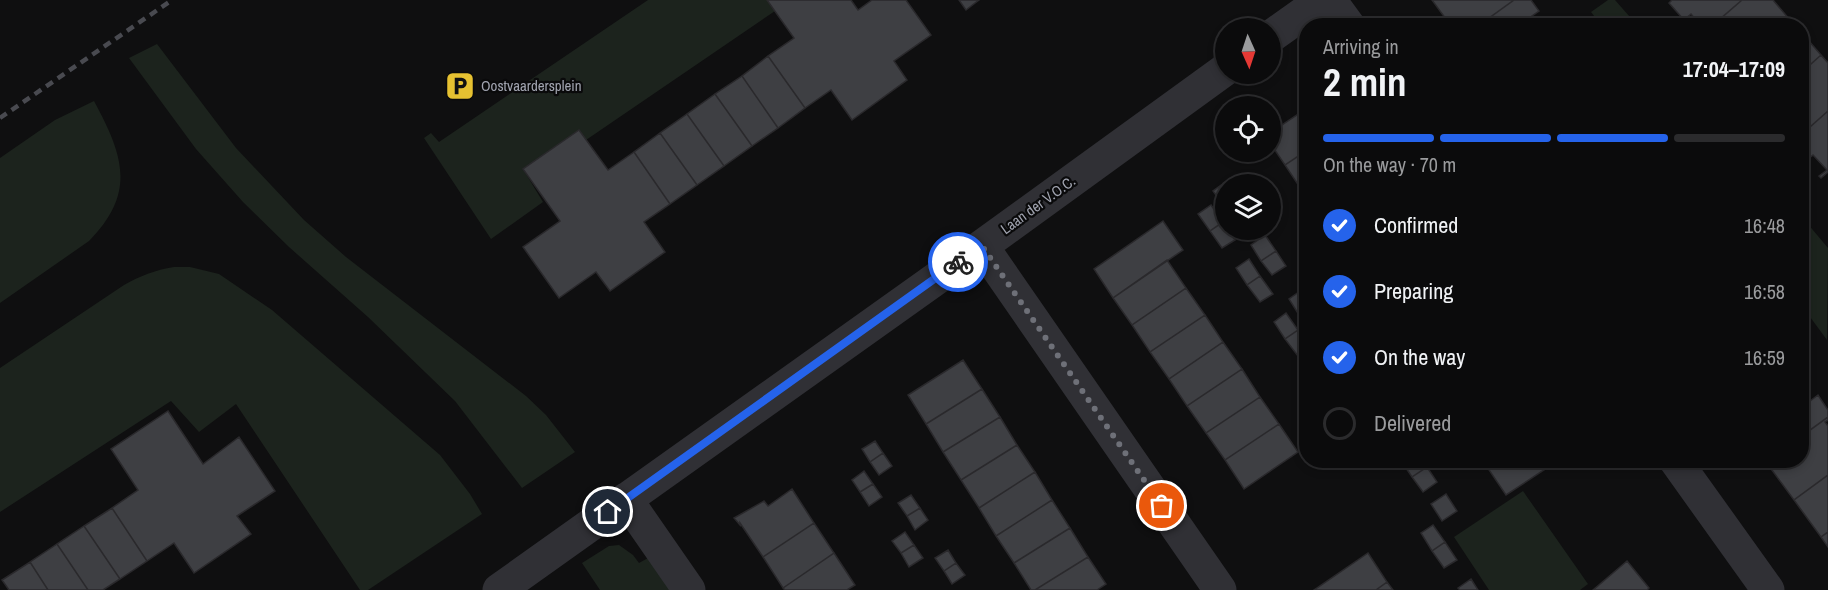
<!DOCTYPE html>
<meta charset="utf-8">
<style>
body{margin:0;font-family:"Archivo Narrow",sans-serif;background:#141415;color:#f1f3f6;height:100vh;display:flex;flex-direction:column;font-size:22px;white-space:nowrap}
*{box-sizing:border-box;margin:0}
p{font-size:20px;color:#9a9b9d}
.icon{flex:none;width:33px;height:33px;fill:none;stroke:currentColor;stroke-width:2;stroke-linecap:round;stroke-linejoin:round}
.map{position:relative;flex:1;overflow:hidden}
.panel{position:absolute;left:1299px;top:18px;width:510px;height:450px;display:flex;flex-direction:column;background:#0b0b0c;border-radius:24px;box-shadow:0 3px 9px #0003,0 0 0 2px #2b2b2d}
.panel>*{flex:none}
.needle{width:39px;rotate:177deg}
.tools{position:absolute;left:1215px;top:18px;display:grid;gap:12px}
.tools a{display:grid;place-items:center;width:66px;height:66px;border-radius:50%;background:#0b0b0c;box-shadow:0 3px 9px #0003,0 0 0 2px #2b2b2d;font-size:30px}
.pin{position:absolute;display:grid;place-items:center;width:51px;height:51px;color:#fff;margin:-26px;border:3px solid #fff;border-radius:50%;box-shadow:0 2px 6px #0007}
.courier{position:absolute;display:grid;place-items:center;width:60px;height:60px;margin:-30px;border:4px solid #2563eb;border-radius:50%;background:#fff;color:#222;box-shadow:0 2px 8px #0007}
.headline em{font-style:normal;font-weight:700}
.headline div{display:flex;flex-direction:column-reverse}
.headline{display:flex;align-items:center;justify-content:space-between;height:102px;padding:0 24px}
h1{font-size:39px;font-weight:700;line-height:45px}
.bar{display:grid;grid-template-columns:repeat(4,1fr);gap:9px 6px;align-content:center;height:72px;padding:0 24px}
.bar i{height:8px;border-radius:4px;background:#2b2b2d}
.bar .active{background:#2563eb}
.bar p{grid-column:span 4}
ol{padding:0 24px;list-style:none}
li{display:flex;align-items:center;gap:18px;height:66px}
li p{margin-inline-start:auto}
li .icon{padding:6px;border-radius:50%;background:#2563eb;color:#fff;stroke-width:4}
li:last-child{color:#9a9b9d}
li i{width:33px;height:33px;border:3px solid #2b2b2d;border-radius:50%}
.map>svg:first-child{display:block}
</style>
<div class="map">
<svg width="1828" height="590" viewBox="0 0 1828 590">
<rect width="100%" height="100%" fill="#0f0f10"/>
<path fill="#1c231d" d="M648,0H767L775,11L586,140L579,131L523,169L543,202L491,239L424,138L431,133L439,142Z
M1608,0H1615L1637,25H1601L1591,12Z
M157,44L236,148L304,220L346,257L526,396L546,415L575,452L522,488L455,401L368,317L289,247L243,202L196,149L129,58Z
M94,101C123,155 137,192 89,241L0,303V158L55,120Z
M1802,217L1828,248L1827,340L1802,306Z
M174,267H190L219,274L272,310L440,455L470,494L482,514L368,590H360L236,404L199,432L171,401L0,512V368L124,285C140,276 155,270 174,267Z
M1523,491L1588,584L1580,590H1489L1454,537Z
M619,545L633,555L639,563L648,558L670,590H600L582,563L609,546Z"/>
<path fill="#3e3f43" stroke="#2a292c" stroke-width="1.5" d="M767,0H851L858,10L872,0H906L931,35L894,61L907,80L852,120L831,90L805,108L768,56L794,38Z
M959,0H979L966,10Z
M1432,0H1514L1478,26H1451Z
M1514,0H1531L1539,11L1532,16L1538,26H1478Z
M1672,0H1742L1712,26H1701L1691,14L1684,20L1669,3Z
M1742,0H1773L1790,20L1784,26H1712Z
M1802,33L1821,55L1802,72Z
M1821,55L1828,63V111L1802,134V72Z
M768,56L805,108L778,128L742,76Z
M742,76L778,128L752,146L715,94Z
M715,94L752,146L724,166L687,114Z
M1306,109V151L1285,165L1270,143V133Z
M1828,111V172L1821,178L1819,176L1827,170L1813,155L1806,161L1802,156V134Z
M687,114L724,166L697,185L660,133Z
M579,130L608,170L634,152L670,204L644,222L665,252L610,291L596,272L559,298L523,247L560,221L523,169Z
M660,133L697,185L670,204L634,152Z
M1306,151V190L1303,192L1285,165Z
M1227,181L1230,184H1226V205L1224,206L1213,191Z
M1211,205L1223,222L1210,231L1198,214Z
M1163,221L1183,250L1113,298L1094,269Z
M1223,222L1226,230H1228L1235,240L1222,248L1210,231Z
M1265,235L1276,251L1261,261L1251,245Z
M1276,251L1286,266L1272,275L1261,261Z
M1249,259L1260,276L1247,285L1236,268Z
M1167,260L1186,288L1132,325L1113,298Z
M1260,276L1273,294L1260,302L1247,285Z
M1186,288L1205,315L1150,352L1132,325Z
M1303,289L1306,294V310L1299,315L1289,299Z
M1306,310V325L1299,315Z
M1286,313L1298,330L1285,339L1274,322Z
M1205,315L1223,342L1169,379L1150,352Z
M1298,330L1306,342V351L1298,356L1285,339Z
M1223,342L1242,369L1187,406L1169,379Z
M963,360L982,389L926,424L908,395Z
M1242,369L1260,397L1206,433L1187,406Z
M982,389L1000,417L943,452L926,424Z
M1802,390L1810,401L1818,395L1828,410V417L1802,436Z
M1260,397L1279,424L1225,460L1206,433Z
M168,411L203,464L239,437L275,491L237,516L251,534L194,573L174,543L147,561L112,508L138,490L111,449Z
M1000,417L1017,445L961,480L943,452Z
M1828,417V420L1825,422L1828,426V475L1794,500L1766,462L1768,460H1802V436Z
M1279,424L1298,452L1244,489L1225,460Z
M875,441L883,453L870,462L862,449Z
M1017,445L1035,472L979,508L961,480Z
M883,453L892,466L879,475L870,462Z
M1404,460H1422L1427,467L1412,477L1402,462Z
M1496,460H1555L1556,462L1506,495L1487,467Z
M1427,467L1437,482L1423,492L1412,477Z
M864,471L873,484L860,492L852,480Z
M1035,472L1052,500L996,536L979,508Z
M1828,475V532L1821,537L1794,500Z
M873,484L882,497L869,506L860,492Z
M792,489L814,523L763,557L740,523V525L734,518L764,501L768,506Z
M1446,494L1457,511L1442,521L1431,504Z
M911,495L920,508L907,516L898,503Z
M1052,500L1070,528L1014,563L996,536Z
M112,508L147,561L120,579L84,526Z
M920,508L928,520L915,530L907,516Z
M814,523L834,553L783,588L763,557Z
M1433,525L1445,542L1432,551L1421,533Z
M84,526L120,579L103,590H88L57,544Z
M1070,528L1088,557L1035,590H1031L1014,563Z
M905,532L914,545L901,553L892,541Z
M1828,532V547L1821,537Z
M1445,542L1457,560L1444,568L1432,551Z
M57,544L88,590H48L30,562Z
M914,545L923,558L909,567L901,553Z
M948,550L956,563L944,571L935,558Z
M834,553L855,585L847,590H785L783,588Z
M1368,553L1387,582L1376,590H1314Z
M1088,557L1106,584L1097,590H1035Z
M1627,561L1649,588L1647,590H1593Z
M30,562L48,590H9L2,580Z
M956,563L965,575L952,584L944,571Z
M1471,579L1478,590H1460L1458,588Z
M1387,582L1393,590H1376Z"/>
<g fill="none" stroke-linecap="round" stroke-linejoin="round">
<path stroke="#303035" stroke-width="33" d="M1330,0L1349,26
M1270,37L1322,0
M982,246L1220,590
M1675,460L1768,590
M626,499L689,590
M499,590L982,246L1226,69"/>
<path stroke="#494a50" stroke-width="4.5" stroke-dasharray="8 6" stroke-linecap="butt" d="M0,118L172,0"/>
</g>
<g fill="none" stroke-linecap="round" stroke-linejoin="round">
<path stroke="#6e7078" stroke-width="6" stroke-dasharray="0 10.8" d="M958,262L982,246L1162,506"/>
<path stroke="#2563eb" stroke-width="8" d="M608,512L958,262"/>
</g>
<defs>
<g id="parking-square" transform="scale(1.5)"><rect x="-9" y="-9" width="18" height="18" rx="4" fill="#e6c131" stroke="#0a0a0b"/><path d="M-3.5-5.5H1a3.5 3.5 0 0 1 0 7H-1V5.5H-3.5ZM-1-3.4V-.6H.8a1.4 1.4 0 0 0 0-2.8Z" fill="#111"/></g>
</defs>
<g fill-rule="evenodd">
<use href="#parking-square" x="460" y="86"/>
</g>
<g text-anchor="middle" stroke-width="4.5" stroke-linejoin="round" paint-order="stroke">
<g font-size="15" fill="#a1a4b0" stroke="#0a0a0b" text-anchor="start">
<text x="481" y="91">Oostvaardersplein</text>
</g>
<g font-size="15" fill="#a1a4b0" stroke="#0a0a0b">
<text transform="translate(1038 205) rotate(-36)" y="5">Laan der V.O.C.</text>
</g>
</g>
</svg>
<div class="tools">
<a><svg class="needle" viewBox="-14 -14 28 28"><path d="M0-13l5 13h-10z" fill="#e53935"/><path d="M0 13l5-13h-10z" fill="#9a9b9d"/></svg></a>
<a><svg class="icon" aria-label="locate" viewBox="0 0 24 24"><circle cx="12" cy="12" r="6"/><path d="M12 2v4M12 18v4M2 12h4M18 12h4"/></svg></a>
<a><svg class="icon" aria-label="layers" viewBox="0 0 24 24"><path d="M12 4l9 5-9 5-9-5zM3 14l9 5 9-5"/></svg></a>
</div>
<div class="pin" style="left:1162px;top:506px;background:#ea580c"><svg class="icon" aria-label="bag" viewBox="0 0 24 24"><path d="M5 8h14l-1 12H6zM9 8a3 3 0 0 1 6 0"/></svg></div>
<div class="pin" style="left:608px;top:512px;background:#1f2937"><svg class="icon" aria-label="home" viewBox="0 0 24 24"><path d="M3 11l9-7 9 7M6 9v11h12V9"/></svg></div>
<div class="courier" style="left:958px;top:262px"><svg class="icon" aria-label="bike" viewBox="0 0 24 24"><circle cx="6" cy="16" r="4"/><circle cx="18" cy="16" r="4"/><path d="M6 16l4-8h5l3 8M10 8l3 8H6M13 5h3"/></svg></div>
<section class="panel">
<div class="headline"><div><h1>2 min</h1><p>Arriving in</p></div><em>17:04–17:09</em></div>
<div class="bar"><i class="active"></i><i class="active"></i><i class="active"></i><i></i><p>On the way · 70 m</p></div>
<ol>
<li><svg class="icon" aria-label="check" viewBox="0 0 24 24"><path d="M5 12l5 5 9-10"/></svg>Confirmed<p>16:48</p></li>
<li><svg class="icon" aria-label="check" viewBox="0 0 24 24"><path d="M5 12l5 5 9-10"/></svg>Preparing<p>16:58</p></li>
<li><svg class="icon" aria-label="check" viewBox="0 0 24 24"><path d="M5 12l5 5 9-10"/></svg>On the way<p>16:59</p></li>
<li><i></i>Delivered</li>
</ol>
</section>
</div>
